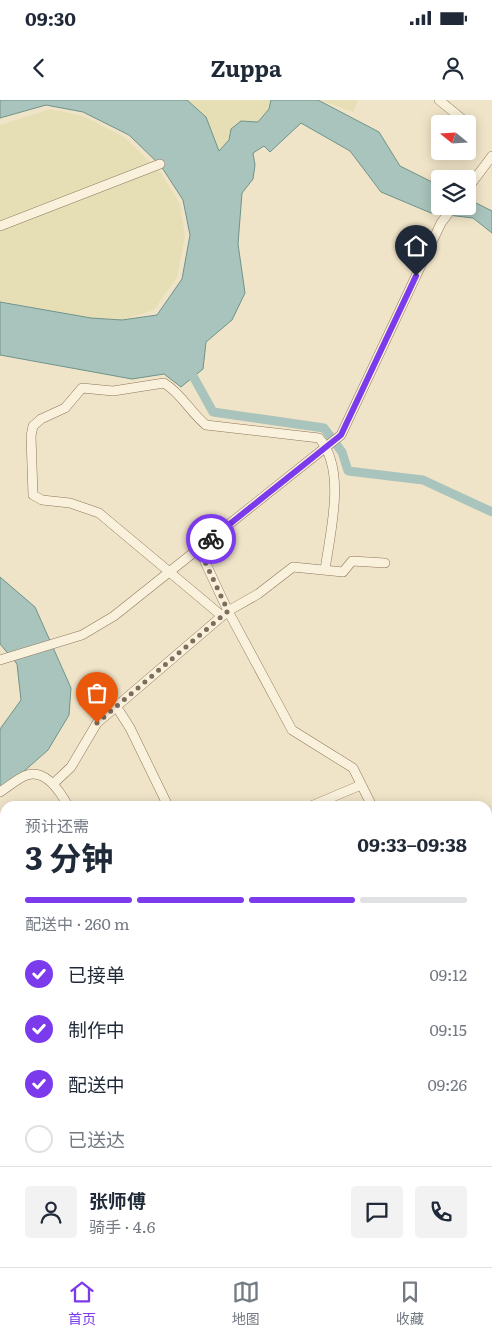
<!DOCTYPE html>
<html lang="zh">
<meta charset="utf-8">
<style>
body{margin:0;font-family:Literata,"Noto Sans SC",serif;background:#f2f2f3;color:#1f2937;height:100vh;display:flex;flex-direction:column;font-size:19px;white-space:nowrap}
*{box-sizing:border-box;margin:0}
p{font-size:16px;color:#747a83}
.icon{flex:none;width:28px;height:28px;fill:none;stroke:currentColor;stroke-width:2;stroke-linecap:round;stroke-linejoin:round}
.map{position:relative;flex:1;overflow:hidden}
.sheet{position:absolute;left:0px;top:701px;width:492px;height:466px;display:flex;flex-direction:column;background:#fff;border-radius:15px 15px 0 0;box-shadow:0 2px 12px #0003}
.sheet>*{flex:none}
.needle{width:32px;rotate:288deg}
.buttons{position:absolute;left:431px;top:15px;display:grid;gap:10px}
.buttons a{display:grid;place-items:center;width:45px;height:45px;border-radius:5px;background:#fff;box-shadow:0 2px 12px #0003;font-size:25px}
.pin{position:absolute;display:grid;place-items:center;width:42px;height:42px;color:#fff;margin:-51px -21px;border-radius:50% 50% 50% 0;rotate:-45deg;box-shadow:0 0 5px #0007}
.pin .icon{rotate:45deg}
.courier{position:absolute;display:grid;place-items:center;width:50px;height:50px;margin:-25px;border:4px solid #7c3aed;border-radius:50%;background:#fff;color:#222;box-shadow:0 1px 6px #0007}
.headline em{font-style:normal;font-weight:700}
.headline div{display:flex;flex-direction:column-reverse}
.headline{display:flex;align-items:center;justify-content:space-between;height:85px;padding:0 25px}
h1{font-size:32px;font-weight:700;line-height:38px}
.bar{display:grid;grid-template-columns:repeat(4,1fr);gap:8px 5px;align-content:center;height:60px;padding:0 25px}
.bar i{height:6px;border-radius:4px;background:#e0e1e3}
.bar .current{background:#7c3aed}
.bar p{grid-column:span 4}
.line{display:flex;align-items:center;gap:12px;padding:0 25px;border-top:1px solid #e0e1e3}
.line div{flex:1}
.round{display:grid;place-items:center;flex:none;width:52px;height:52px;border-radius:5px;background:#f2f2f3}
ol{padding:0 25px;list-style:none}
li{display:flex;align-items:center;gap:15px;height:55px}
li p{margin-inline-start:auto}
li .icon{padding:5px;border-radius:50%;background:#7c3aed;color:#fff;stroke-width:4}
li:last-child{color:#747a83}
li i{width:28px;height:28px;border:2px solid #e0e1e3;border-radius:50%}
.status{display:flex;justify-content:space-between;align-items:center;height:35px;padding:0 25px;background:#fff;direction:ltr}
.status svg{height:14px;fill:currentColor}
header{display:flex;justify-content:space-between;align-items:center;height:65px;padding:0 25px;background:#fff;font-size:22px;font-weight:700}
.dock{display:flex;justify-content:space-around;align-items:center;height:70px;border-top:1px solid #e0e1e3;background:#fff;font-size:14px;color:#747a83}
.dock a{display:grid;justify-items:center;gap:2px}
.dock .current{color:#7c3aed}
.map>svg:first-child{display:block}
</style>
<div class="status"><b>09:30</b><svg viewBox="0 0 49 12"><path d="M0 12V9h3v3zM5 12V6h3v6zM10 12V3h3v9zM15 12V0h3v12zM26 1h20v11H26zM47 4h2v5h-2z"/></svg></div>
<header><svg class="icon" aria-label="back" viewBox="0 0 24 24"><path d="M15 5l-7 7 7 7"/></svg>Zuppa<svg class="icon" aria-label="person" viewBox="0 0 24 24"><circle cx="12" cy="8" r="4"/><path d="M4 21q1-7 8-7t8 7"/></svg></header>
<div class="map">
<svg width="492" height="1167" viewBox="0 0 492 1167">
<rect width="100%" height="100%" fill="#f0e4c8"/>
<path fill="#e6deb5" d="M187,0H271L269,9L258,22L241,21L230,40L218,52L206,17Z
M320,0H358L353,12Z
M50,9L83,16L124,37L161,73L180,104L185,136L177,177L154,210L122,220L91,218L0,201V25Z"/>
<path fill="#a9c4bc" stroke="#6f938a" d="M0,0H187L206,17L219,51L229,40L231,29L241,21L258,22L269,9L271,0H318L379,32L400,66L440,86V106H468V99L492,111V133L473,118L431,113L381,92L350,51L301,23L270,52L264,46L253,53L255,65L253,79L242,93L238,144L245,193L232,220L206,242L203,269L181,287L164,274L132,279L0,255V202L91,218L122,220L157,215L182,179L190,135L183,100L161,66L129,35L83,12L46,5L0,18Z
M0,477L35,507L71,588L69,615L48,650L22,673L0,688V629L21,600L17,564L0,544Z
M0,946L5,948V1008L0,1005Z
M492,1051V1076L488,1077V1052Z
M111,1163H167L161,1167H108Z
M239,1163H369L358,1167H256Z"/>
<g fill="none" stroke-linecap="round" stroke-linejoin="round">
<path stroke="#a9c4bc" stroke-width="9" d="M188,267L213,312L324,328L342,352L348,371L423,380L492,412
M488,746L492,743"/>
<g stroke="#8d765c" stroke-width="10">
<path id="minor" d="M439,0L467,23
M468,88L492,56
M0,126L160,64
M199,449L228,511L292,630L353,668L372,706
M222,516L99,413L70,403L42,400L33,395L31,336L33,326L41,319L65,308L82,288L113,291L164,283C182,294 190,312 206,325L319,338C347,370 330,432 325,470
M0,560L82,535L114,516L341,335L441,123L454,106
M116,606L130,628L168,706
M53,684L71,667L97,623L228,511L258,494L293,467L343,472L352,461L385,463
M0,692C8,687 18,678 27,675C46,669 61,693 68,706
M311,706L361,685
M488,739L492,737
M488,901L492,898
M488,984L492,1001
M0,1009L5,1011
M488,1048L492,1047
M488,1080L492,1078
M101,1162L104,1167
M226,1162L242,1167
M0,1166L5,1162
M173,1167L178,1162
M368,1167L376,1162"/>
</g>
<g stroke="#5b4430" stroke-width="19">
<path id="motorway" d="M0,1150L5,1153
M19,1162L26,1167"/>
</g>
<use href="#minor" stroke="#faf1dc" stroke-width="9"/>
<use href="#motorway" stroke="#e0a458" stroke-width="18"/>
</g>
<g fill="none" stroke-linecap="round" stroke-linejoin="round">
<path stroke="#7c6e5b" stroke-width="5" stroke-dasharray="0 9" d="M97,623L228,511L199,449L211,439"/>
<path stroke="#7c3aed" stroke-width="6" d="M211,439L341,335L416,176"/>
</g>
</svg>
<div class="buttons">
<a><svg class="needle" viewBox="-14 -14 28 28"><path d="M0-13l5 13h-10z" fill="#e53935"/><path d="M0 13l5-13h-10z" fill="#747a83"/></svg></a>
<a><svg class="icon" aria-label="layers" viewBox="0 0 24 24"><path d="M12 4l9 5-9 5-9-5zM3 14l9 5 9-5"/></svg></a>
</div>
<div class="pin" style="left:97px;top:623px;background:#ea580c"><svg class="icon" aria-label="bag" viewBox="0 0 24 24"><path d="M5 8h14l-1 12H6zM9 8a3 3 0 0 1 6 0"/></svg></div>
<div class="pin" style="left:416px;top:176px;background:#1f2937"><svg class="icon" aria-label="home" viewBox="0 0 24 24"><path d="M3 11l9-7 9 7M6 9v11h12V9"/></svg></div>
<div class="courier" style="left:211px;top:439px"><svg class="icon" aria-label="bike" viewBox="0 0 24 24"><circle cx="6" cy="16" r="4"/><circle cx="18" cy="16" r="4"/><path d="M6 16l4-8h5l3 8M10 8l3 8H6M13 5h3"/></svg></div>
<section class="sheet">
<div class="headline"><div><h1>3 分钟</h1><p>预计还需</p></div><em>09:33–09:38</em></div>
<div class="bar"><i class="current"></i><i class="current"></i><i class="current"></i><i></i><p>配送中 · 260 m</p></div>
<ol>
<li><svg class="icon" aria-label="check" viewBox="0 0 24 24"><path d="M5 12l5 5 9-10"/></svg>已接单<p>09:12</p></li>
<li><svg class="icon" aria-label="check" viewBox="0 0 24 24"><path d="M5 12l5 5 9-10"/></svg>制作中<p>09:15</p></li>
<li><svg class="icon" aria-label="check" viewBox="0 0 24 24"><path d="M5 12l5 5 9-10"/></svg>配送中<p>09:26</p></li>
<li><i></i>已送达</li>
</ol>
<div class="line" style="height:90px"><a class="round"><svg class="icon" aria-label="person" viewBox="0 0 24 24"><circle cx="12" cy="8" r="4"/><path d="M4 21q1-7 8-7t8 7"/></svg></a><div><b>张师傅</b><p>骑手 · 4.6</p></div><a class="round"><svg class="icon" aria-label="chat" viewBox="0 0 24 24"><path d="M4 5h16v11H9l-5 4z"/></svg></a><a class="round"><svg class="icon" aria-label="phone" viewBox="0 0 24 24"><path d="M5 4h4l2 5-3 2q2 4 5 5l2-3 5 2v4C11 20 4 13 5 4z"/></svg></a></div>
</section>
</div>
<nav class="dock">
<a class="current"><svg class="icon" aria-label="home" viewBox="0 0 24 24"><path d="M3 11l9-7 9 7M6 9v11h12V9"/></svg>首页</a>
<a><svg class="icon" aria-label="map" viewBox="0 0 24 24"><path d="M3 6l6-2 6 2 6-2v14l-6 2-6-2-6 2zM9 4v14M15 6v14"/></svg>地图</a>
<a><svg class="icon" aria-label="saved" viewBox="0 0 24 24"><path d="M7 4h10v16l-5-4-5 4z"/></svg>收藏</a>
</nav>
